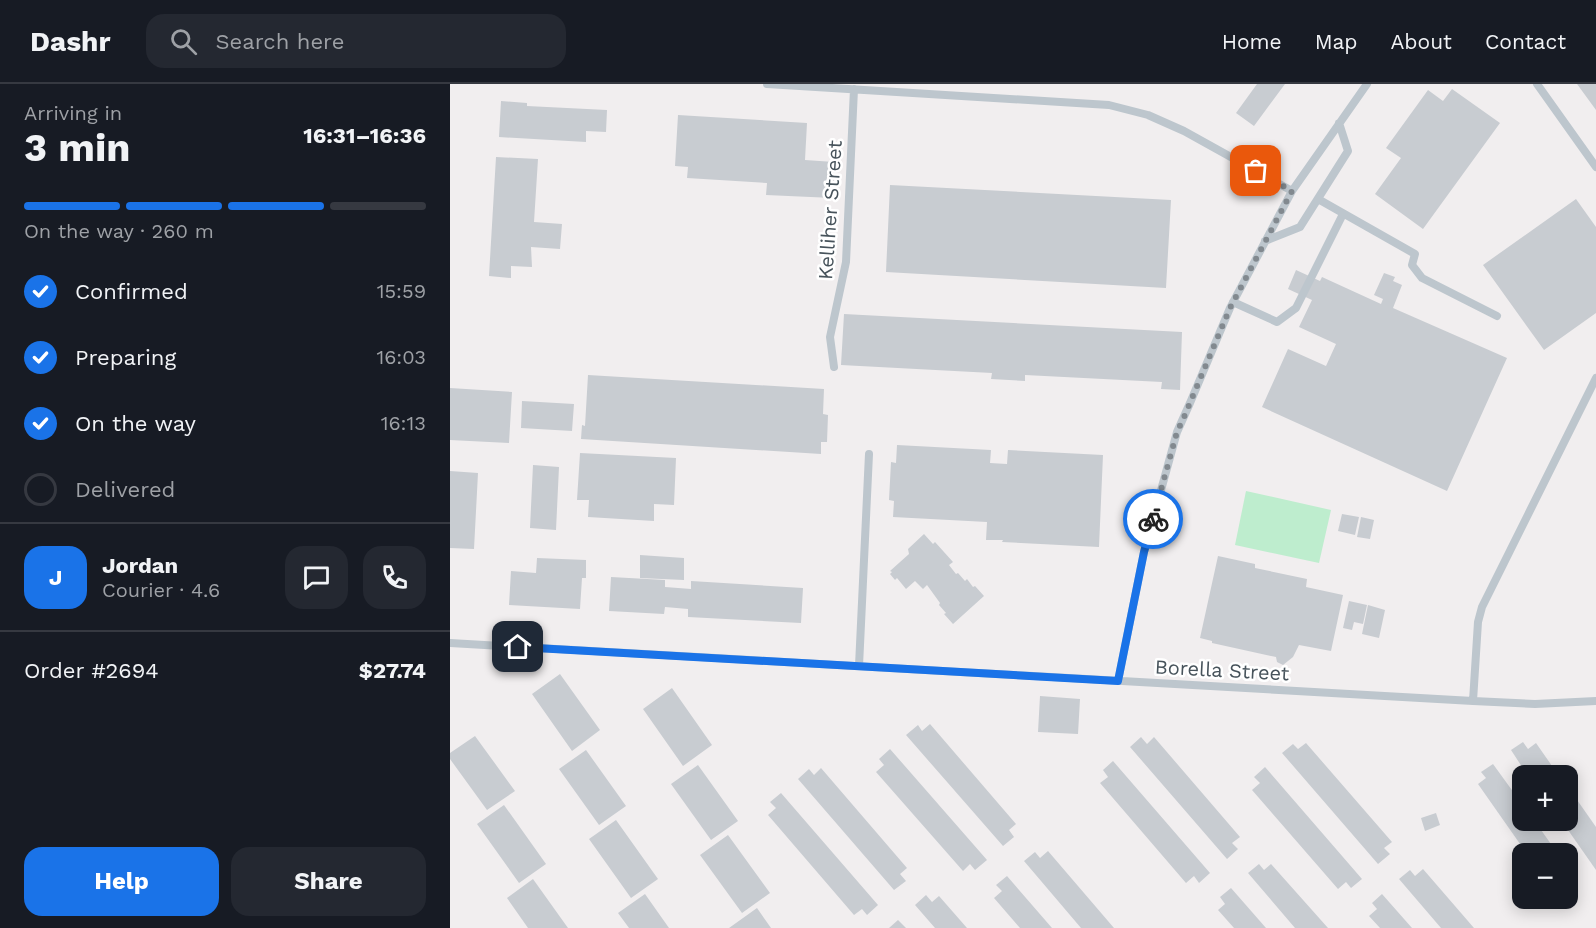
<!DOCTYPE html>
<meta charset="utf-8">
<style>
body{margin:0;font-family:"Work Sans",sans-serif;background:#242831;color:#f1f3f6;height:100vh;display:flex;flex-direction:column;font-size:22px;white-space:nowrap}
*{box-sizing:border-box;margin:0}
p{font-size:20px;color:#9ea1a6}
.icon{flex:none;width:33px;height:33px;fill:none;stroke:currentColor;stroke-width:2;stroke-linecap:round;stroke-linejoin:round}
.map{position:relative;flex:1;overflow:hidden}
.drawer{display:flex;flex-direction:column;background:#171b24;width:450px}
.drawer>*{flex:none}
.tools{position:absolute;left:1062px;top:681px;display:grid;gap:12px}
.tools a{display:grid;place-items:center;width:66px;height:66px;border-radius:12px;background:#171b24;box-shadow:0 3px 15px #0003;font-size:30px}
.pin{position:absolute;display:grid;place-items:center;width:51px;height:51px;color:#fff;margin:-26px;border-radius:12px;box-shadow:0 3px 9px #0006}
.courier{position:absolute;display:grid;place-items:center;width:60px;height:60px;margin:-30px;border:4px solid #1a73e8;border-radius:50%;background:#fff;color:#222;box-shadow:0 2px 8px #0007}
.overview em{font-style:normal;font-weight:700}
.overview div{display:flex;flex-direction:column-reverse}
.overview{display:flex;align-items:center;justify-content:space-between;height:102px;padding:0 24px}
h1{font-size:39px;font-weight:700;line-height:45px}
.bar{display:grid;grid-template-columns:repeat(4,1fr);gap:9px 6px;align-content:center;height:72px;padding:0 24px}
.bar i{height:8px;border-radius:4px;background:#363941}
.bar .active{background:#1a73e8}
.bar p{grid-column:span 4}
.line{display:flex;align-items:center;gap:15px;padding:0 24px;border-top:2px solid #363941}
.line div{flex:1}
.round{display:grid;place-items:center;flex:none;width:63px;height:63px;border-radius:18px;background:#242831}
ol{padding:0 24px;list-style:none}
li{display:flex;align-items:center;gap:18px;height:66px}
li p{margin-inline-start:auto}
li .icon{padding:6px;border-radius:50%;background:#1a73e8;color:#fff;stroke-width:4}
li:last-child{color:#9ea1a6}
li i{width:33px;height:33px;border:3px solid #363941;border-radius:50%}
.primary-button{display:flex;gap:12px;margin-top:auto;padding:12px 24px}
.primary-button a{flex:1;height:69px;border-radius:18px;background:#1a73e8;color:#fff;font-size:24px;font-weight:700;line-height:69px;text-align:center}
.primary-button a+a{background:#242831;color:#f1f3f6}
header{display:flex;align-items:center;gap:36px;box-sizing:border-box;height:84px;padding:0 30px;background:#171b24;border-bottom:2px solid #363941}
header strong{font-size:28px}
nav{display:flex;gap:33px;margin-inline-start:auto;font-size:21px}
.search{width:420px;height:54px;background:#242831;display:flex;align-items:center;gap:15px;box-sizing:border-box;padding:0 21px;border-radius:18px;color:#9ea1a6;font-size:22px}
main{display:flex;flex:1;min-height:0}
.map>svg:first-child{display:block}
</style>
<header>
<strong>Dashr</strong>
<div class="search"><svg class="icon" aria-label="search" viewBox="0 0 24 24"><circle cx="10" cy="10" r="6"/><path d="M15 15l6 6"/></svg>Search here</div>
<nav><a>Home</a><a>Map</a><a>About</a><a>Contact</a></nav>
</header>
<main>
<section class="drawer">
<div class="overview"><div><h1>3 min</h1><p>Arriving in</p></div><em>16:31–16:36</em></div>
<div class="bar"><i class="active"></i><i class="active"></i><i class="active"></i><i></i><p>On the way · 260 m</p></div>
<ol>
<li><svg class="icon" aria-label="check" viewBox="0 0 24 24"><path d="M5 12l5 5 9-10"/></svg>Confirmed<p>15:59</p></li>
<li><svg class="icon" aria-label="check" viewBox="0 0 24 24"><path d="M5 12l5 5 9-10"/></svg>Preparing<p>16:03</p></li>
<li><svg class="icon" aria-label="check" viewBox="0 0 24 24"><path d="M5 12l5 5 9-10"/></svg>On the way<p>16:13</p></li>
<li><i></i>Delivered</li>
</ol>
<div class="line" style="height:108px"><b class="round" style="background:#1a73e8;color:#fff">J</b><div><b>Jordan</b><p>Courier · 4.6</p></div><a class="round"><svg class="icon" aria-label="chat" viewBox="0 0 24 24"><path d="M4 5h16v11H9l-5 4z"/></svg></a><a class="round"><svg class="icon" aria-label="phone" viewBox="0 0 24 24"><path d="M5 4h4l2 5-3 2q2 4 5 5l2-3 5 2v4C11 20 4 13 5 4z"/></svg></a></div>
<div class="line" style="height:78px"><div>Order #2694</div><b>$27.74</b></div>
<div class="primary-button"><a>Help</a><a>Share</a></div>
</section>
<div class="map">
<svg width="1146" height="844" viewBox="0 0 1146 844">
<rect width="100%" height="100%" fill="#f1eeef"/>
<path fill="#beedce" d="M796,407L881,426L869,479L785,461Z"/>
<path fill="#c8ccd1" d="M807,0H835L804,42L786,29Z
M1127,0H1146V26Z
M1002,5L1050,39L973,145L925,110L951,74L936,64L978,6L993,17Z
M51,17L77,19V22L157,26L156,48L136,47V58L49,53Z
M228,31L357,39L355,76L384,78L383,114L316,111L317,99L237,94L238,83L225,82Z
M46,73L88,75L84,138L112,140L110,165L81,163L82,183L61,182V194L39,192Z
M440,101L721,116L716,204L436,188Z
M1126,115L1146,143V229L1094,266L1033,181Z
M846,186L870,197L872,193L931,220L933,215L924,211L934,189L945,193L943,197L952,201L943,224L1057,274L997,407L812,323L838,265L876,282L886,260L849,243L862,216L838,205Z
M394,230L732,248L730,306L711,305L712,298L575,291V297L541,295L542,289L391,281Z
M138,291L374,305L373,330L378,331L377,358H371V370L131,355L132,341L135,342Z
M0,304L62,308L59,359L0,356Z
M72,317L124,320L122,347L71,344Z
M447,361L541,366L540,379L557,380L558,366L653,371L649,463L552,458L553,456H536L537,438L443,433L444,417L439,416L441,378L446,379Z
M130,369L226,374L224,421L204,420V437L138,433L139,416H127Z
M83,381L109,383L106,446L80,444Z
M0,387L28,389L24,465L0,464Z
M892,430L909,433L905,451L888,447Z
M911,433L924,436L920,455L907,453Z
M474,450L483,460L485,458L503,478L499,481L506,490L508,489L515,497L517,495L523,503L525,502L534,512L503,540L494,530L496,529L489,521L490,519L477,501L473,505L465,497L456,505L447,494L445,496L440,490L442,488L440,487L459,470L458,465Z
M190,471L234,474V496L190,494Z
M768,472L805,480V484L857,495L856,503L893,511L881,567L849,561L843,573L833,581L827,578L826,573L762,559V557L750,554Z
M87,474L136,476V494H132L130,525L59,521L61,487L86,489Z
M161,493L215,496V503L241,505V497L353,504L351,539L238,533V525L215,523L214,530L159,527Z
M899,517L917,521L913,540L904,538L902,546L893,544Z
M918,521L935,526L929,554L912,550Z
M110,590L150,646L122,667L82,610Z
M222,604L262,661L233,682L193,625Z
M590,612L630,615L628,650L588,648Z
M480,640L566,740L559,746L564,753L553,762L456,651L468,641L472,647Z
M25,652L65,707L37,726L0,675V669Z
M691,653L697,660L704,653L790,753L782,759L788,765L777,775L680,663Z
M1073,658L1078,665L1086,659L1109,692H1078L1061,666Z
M856,659L942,758L934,764L940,770L928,780L832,669L843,660L848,665Z
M440,665L537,776L525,786L520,780L513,787L426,688L434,681L429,675Z
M136,666L176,722L149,741L109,685Z
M663,677L760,789L749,799L744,792L736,799L650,699L658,693L653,686Z
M1043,680L1072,720V736H1084L1108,770H1077L1028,700L1036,694L1031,688Z
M248,681L288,737L261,756L221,700Z
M815,683L912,795L901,804L896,798L888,805L802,706L810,699L804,693Z
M371,684L457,784L450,790L456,797L444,806L348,695L359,685L364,691Z
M1118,703L1146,743V786L1111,736H1118Z
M331,709L428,821L417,831L412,825L404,831L318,731L326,724L320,718Z
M54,721L96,780L69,799L27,740Z
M986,729L990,741L975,747L971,734Z
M166,736L208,795L181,814L139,755Z
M278,751L320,809L292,829L250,771Z
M598,767L664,844H631L574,777L585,768L590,774Z
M809,780L814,786L821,780L878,844H845L798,789Z
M973,785L1024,844H991L949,795L960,786L965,792Z
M557,792L602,844H570L544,814L552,807L546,801Z
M83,795L118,844H78L57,814Z
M781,804L816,844H784L768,826L775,820L770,813Z
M195,810L219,844H179L168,829Z
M932,810L962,844H930L919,832L927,825L922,819Z
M476,811L482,818L489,812L517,844H485L465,821Z
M307,824L321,844H279Z
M448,836L456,844H439Z"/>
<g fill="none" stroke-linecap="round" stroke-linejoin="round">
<path stroke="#bdc6cd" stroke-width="8" d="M317,0L659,21L698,31L734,47L842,107
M1087,0L1146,83
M868,115L965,170L962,181L972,194L1047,232
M815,157L850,143L898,67L889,39
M783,218L827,238L846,224L893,130
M384,283L380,253L396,178L404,5
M0,559L1023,617L1085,620L1146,617
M409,582L419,370
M668,597L694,468L727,348L740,319L780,224L842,107L917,0
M1023,617L1028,538L1032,523L1146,294"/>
</g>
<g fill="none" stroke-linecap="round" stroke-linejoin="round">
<path stroke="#82898f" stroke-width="6" stroke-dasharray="0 10.8" d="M703,435L727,348L734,333L780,224L842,107L806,87"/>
<path stroke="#1a73e8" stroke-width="8" d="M68,563L668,597L694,468L703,435"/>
</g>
<g text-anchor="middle" stroke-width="5" stroke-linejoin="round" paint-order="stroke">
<g font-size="20" fill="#47535b" stroke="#fff">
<text transform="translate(380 126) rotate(-86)" y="7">Kelliher Street</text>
<text transform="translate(772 586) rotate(3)" y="7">Borella Street</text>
</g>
</g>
</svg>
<div class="tools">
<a>+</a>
<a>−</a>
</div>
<div class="pin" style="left:806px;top:87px;background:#ea580c"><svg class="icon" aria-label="bag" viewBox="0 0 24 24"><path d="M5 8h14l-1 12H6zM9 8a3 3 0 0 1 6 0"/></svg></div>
<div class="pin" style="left:68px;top:563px;background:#1f2937"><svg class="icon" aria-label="home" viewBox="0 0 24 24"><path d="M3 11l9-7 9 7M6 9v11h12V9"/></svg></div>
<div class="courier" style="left:703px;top:435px"><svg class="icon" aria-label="bike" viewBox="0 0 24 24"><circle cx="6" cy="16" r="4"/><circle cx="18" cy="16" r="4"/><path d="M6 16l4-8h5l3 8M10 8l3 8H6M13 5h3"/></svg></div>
</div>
</main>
